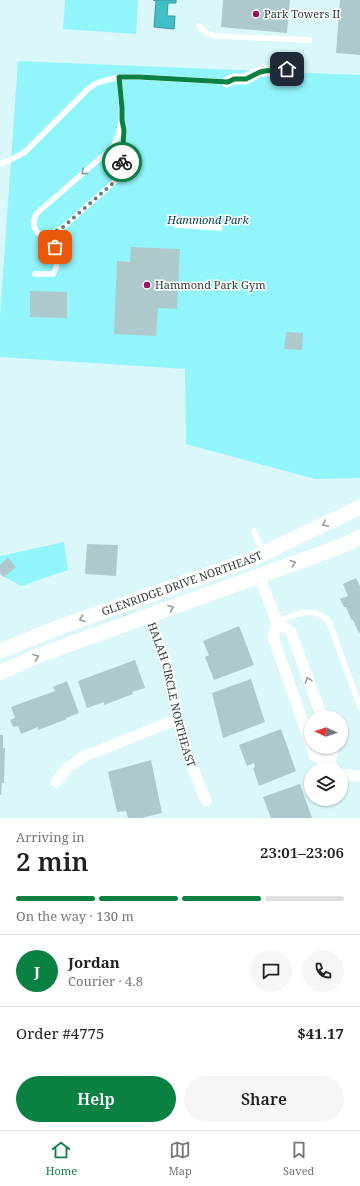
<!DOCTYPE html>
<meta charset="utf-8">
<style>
body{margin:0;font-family:"Noto Serif",serif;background:#f6f6f6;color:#202124;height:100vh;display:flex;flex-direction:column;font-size:15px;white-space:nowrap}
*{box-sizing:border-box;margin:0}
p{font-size:13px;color:#757577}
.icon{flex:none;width:22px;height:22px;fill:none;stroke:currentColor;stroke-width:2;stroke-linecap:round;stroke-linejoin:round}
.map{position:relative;height:818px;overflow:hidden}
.side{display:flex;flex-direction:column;background:#fff;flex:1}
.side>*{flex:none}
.needle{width:26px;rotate:273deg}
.fabs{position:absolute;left:304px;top:710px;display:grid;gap:8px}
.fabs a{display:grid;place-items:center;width:44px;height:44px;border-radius:50%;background:#fff;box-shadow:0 1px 3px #0004;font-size:20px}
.pin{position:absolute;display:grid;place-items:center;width:34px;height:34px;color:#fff;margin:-17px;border-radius:8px;box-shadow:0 2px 6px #0006}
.courier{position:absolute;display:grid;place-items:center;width:40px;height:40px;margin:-20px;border:3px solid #0b8043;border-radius:50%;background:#fff;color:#222;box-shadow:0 1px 5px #0007}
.headline em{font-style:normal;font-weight:600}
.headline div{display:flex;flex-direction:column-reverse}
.headline{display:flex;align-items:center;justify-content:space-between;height:68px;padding:0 16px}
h1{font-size:26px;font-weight:600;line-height:30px}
.bar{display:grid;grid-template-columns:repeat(4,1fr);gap:6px 4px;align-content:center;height:48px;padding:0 16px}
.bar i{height:5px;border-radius:3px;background:#e0e0e0}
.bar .active{background:#0b8043}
.bar p{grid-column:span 4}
.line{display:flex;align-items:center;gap:10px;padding:0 16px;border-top:1px solid #e0e0e0}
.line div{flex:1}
.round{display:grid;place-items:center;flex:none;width:42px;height:42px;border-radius:21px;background:#f6f6f6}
.button{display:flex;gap:8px;margin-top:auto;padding:8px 16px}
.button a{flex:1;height:46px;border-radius:24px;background:#0b8043;color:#fff;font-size:16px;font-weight:600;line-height:46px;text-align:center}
.button a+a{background:#f6f6f6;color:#202124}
.tabs{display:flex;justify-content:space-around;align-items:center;height:56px;border-top:1px solid #e0e0e0;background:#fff;font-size:11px;color:#757577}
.tabs a{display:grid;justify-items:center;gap:2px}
.tabs .active{color:#0b8043}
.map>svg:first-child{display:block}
</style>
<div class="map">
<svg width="360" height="818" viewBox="0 0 360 818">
<rect width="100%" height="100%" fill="#daf7f9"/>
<path fill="#92f5fc" d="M65,0H138L136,34L63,29Z
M18,61L360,75V478L315,479L186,444L185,369L0,357V316Z
M64,542L68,570L21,586L1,575L0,573V556Z"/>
<path fill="#40bfc8" stroke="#3a979d" d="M153,0H176V3H168L167,16H175L174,29L154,27L156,1Z"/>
<path fill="#adc9cb" d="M223,0H290L287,33L221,27Z
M340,0H360V55L336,53Z
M131,247L180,249L177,309L158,308L156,336L114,334L117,261L130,262Z
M30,291L67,292V318L30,317Z
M286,332L303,333L302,350L284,349Z
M87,544L118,545L116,576L85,574Z
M8,558L16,567L4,577L0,573V565Z
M356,578L360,586V632L359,633L353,620L351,619L346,607H344L340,599L348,596L343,584Z
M239,626L254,665L214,680L205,657L209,655L203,641Z
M135,660L145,688L132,692L133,694L104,705V702L87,708L78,681Z
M251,679L265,722L223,738L212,693Z
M67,681L79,713L66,718L67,719L38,730V727L21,734L18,726L13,727L10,720L15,718L11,707L55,691L53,687Z
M281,729L296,771L259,786L253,768L255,767L254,763L247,766L239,745Z
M0,735H3V748H5L4,783H2L1,795H0Z
M151,760L162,813L141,818H128L126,811L117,812L108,772Z
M300,784L312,818H271L263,797Z"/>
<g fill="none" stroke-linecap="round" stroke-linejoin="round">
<path stroke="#fff" stroke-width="5.5" d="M199,26L207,33L215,36L309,40
M119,77C121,101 126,127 112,148L37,213C29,226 37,235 49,240L56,231L62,228L121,176L124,130L122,120
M0,164L10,160L25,152L88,89L95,84L103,81L119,77H139L227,82
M176,225L220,228
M35,274H53C60,263 58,248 49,240
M254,531L264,553
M277,621C296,615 313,604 329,622L360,707"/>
<g stroke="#fff" stroke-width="11">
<path d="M227,82L234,79H245L259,72L265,71L287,69"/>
<path d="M259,576L277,622"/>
<path id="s1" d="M149,616L166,663L178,719L188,756L206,801"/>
<path d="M311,745L273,637L277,622L291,632L322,717"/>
<path d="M312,747L314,755L335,769"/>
<path d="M329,765L333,750L332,747"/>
<path d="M341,774L360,776"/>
<path d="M56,782L67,768L83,757L178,719"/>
</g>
<g stroke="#fff" stroke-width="15">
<path id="s2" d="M0,651L57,628L254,558L360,507"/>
<path d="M0,673L37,656L339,547L360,537"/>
</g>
</g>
<defs><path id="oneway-chevron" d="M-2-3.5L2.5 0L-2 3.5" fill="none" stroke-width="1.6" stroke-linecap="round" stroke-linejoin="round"/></defs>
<g stroke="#969c9c">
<use href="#oneway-chevron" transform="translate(84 172) rotate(139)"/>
<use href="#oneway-chevron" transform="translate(325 524) rotate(155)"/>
<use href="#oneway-chevron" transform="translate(293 563) rotate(-20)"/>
<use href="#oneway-chevron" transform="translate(171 608) rotate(-20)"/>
<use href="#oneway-chevron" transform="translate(82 619) rotate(160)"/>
<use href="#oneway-chevron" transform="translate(36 657) rotate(-22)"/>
<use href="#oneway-chevron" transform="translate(308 680) rotate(-110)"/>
</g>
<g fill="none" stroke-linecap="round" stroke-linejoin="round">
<path stroke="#6a7c7c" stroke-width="4" stroke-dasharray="0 7.2" d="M55,247L49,240L56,231L62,228L119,178L121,176L122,162"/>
<path stroke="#0b8043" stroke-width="5" d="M122,162L124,130L122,120V108L119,77H139L228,82L234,79H246L260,72L265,71L287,69"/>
</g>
<g fill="#9a1062" stroke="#fefefe" stroke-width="1.5">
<circle cx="256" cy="14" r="4"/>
<circle cx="147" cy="285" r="4"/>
</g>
<g text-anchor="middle" stroke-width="3" stroke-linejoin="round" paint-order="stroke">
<g font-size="11" fill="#2d3939" stroke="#fefefe" text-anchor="start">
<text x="264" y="18">Park Towers II</text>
<text x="155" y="289">Hammond Park Gym</text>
</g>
<g font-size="11" font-style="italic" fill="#064245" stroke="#fefefe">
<text x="208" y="224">Hammond Park</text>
</g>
<g font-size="11" fill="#2d3939" stroke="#fefefe">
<text dy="4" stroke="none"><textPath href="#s2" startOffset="194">GLENRIDGE DRIVE NORTHEAST</textPath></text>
<text dy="4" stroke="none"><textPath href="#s1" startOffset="82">HALAH CIRCLE NORTHEAST</textPath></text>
</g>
</g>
</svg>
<div class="fabs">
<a><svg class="needle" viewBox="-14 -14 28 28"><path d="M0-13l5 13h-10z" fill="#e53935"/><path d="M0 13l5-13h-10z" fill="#757577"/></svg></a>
<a><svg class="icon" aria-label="layers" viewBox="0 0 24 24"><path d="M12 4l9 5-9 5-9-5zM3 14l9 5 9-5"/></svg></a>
</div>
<div class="pin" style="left:55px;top:247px;background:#ea580c"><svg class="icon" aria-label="bag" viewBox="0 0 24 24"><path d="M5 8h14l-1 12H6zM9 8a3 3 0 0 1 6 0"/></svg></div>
<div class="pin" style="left:287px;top:69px;background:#1f2937"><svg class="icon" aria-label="home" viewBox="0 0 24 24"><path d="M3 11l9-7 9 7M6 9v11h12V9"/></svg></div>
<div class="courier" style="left:122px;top:162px"><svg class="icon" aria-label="bike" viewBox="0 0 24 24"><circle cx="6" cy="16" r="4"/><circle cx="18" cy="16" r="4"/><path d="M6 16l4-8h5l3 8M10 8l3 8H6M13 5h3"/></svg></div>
</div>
<section class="side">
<div class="headline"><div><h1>2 min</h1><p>Arriving in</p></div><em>23:01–23:06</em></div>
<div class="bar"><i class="active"></i><i class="active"></i><i class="active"></i><i></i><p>On the way · 130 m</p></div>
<div class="line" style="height:72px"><b class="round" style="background:#0b8043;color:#fff">J</b><div><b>Jordan</b><p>Courier · 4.8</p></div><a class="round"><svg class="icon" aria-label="chat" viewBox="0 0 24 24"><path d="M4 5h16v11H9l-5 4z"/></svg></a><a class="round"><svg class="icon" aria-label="phone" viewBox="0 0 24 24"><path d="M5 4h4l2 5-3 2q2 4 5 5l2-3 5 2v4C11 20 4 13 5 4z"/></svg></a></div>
<div class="line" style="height:52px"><div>Order #4775</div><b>$41.17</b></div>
<div class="button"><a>Help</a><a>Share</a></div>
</section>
<nav class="tabs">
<a class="active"><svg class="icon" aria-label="home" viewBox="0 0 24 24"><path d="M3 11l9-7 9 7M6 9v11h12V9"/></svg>Home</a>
<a><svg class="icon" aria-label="map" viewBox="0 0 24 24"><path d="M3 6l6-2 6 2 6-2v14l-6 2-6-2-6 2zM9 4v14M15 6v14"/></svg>Map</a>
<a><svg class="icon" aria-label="saved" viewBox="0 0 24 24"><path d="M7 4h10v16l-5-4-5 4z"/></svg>Saved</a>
</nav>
